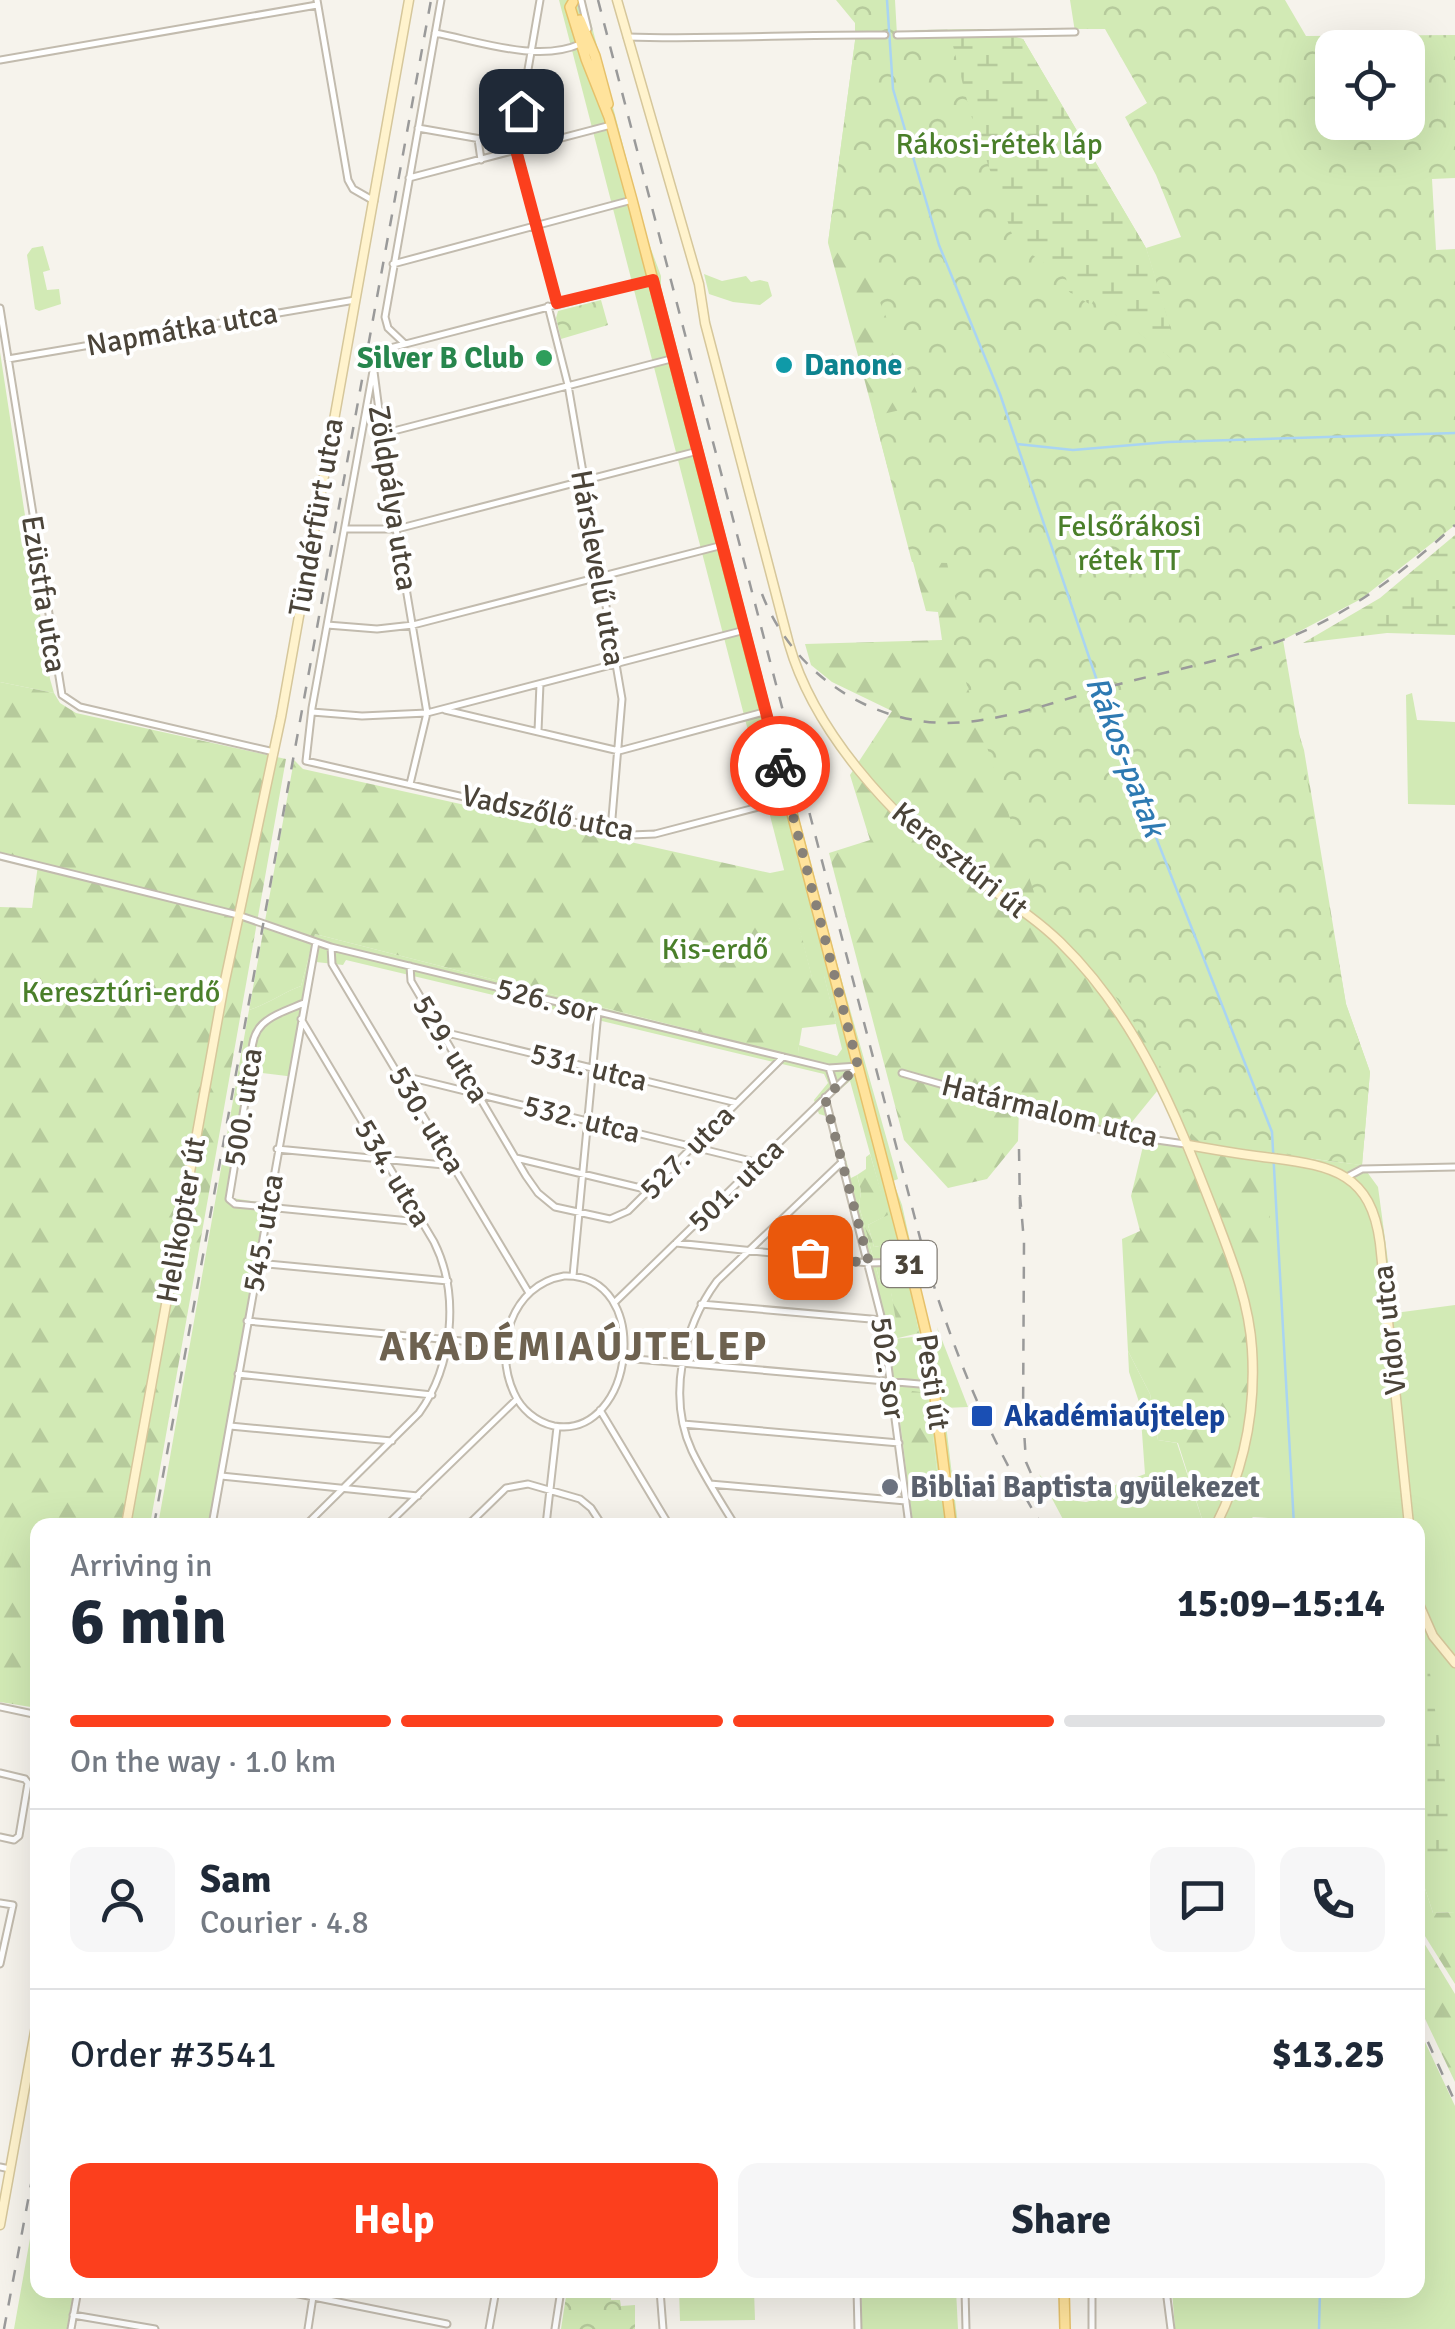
<!DOCTYPE html>
<meta charset="utf-8">
<style>
body{margin:0;font-family:Signika,sans-serif;background:#f6f6f7;color:#1f2937;height:100vh;display:flex;flex-direction:column;font-size:38px;white-space:nowrap}
*{box-sizing:border-box;margin:0}
p{font-size:32px;color:#747a83}
.icon{flex:none;width:55px;height:55px;fill:none;stroke:currentColor;stroke-width:2;stroke-linecap:round;stroke-linejoin:round}
.map{position:relative;flex:1;overflow:hidden}
.details{position:absolute;left:30px;top:1518px;width:1395px;height:780px;display:flex;flex-direction:column;background:#fff;border-radius:20px;box-shadow:0 10px 40px #0002}
.details>*{flex:none}
.buttons{position:absolute;left:1315px;top:30px;display:grid;gap:20px}
.buttons a{display:grid;place-items:center;width:110px;height:110px;border-radius:20px;background:#fff;box-shadow:0 10px 40px #0002;font-size:50px}
.pin{position:absolute;display:grid;place-items:center;width:85px;height:85px;color:#fff;margin:-42px;border-radius:20px;box-shadow:0 5px 15px #0006}
.courier{position:absolute;display:grid;place-items:center;width:100px;height:100px;margin:-50px;border:8px solid #fc3f1d;border-radius:50%;background:#fff;color:#222;box-shadow:0 2px 12px #0007}
.summary em{font-style:normal;font-weight:700}
.summary div{display:flex;flex-direction:column-reverse}
.summary{display:flex;align-items:center;justify-content:space-between;height:170px;padding:0 40px}
h1{font-size:65px;font-weight:700;line-height:75px}
.bar{display:grid;grid-template-columns:repeat(4,1fr);gap:15px 10px;align-content:center;height:120px;padding:0 40px}
.bar i{height:12px;border-radius:8px;background:#e0e1e3}
.bar .current{background:#fc3f1d}
.bar p{grid-column:span 4}
.line{display:flex;align-items:center;gap:25px;padding:0 40px;border-top:2px solid #e0e1e3}
.line div{flex:1}
.round{display:grid;place-items:center;flex:none;width:105px;height:105px;border-radius:20px;background:#f6f6f7}
.primary-button{display:flex;gap:20px;margin-top:auto;padding:20px 40px}
.primary-button a{flex:1;height:115px;border-radius:20px;background:#fc3f1d;color:#fff;font-size:40px;font-weight:700;line-height:115px;text-align:center}
.primary-button a+a{background:#f6f6f7;color:#1f2937}
.map>svg:first-child{display:block}
</style>
<div class="map">
<svg width="1455" height="2329" viewBox="0 0 1455 2329">
<defs>
<pattern id="forest-firs" width="22" height="20" patternUnits="userSpaceOnUse" patternTransform="scale(2.5)"><rect width="22" height="20" fill="#d2eab5"/><path d="M5 1l3.5 6h-7zM16 11l3.5 6h-7z" fill="#b6ca9c"/></pattern>
<pattern id="wetland-marsh" width="20" height="14" patternUnits="userSpaceOnUse" patternTransform="scale(2.5)"><rect width="20" height="14" fill="#d2eab5"/><path d="M1 5h8M5 5V1M11 12h8M15 12V8" fill="none" stroke="#b6ca9c"/></pattern>
<pattern id="park-crowns" width="20" height="18" patternUnits="userSpaceOnUse" patternTransform="scale(2.5)"><rect width="20" height="18" fill="#d2eab5"/><path d="M2 6a3 3 0 1 1 6 0M12 15a3 3 0 1 1 6 0" fill="none" stroke="#b6ca9c"/></pattern>
</defs>
<rect width="100%" height="100%" fill="#f6f3ec"/>
<path fill="#d2eab5" fill-rule="evenodd" d="M559,0H585L648,241L661,276V289L838,967L898,1179L893,1181L902,1205L931,1336L940,1339L937,1327L968,1407L944,1408L958,1525H938V1479L928,1394L899,1413L913,1525H905L881,1325L826,1116L819,1114L814,1100L828,1083L824,1074L346,960L343,965L316,962L295,1077L254,1072L232,1198L271,1204L216,1525H158L249,1010C268,1004 282,993 301,986L315,934L804,1059L798,1052L799,1045L837,1056L842,1049L824,976L812,978ZM850,1081L887,1215L868,1225L874,1247L895,1243L911,1291L919,1333L913,1337L893,1339L887,1319L897,1321L891,1292L880,1282L859,1206L861,1191L857,1175L851,1178L829,1099Z
M43,246L50,270L43,272L47,290L59,289L61,304L39,311L35,309L27,255L32,248Z
M704,274L722,281L746,276L751,282L760,280L768,282L772,296L760,305L733,302L709,294Z
M0,352L50,679L54,693L0,682Z
M1412,693L1417,720L1455,722V805L1408,804L1406,695Z
M1264,1153L1362,1165L1378,1187L1395,1313L1455,1305V1912L1433,1913L1418,1867V1525H1285L1284,1519L1253,1517L1245,1525H1210L1232,1487L1240,1282Z
M1128,1351L1150,1394L1158,1440L1177,1443L1204,1525H1066L1039,1474L1060,1499L1086,1502L1097,1499L1113,1486L1145,1474L1140,1405L1129,1372Z
M1418,2027L1455,2106V2329H1175L1172,2290H1418Z
M37,2199L38,2290H75L68,2329H14Z
M679,2290H754L755,2320L680,2321Z
M861,2290H956L958,2329H862Z"/>
<path fill="url(#forest-firs)" d="M985,29L1023,39L1146,248L1304,750L1346,1004L1370,1072L1362,1165L1265,1153L1273,1258L1240,1282C1253,1373 1257,1442 1210,1525H1204L1178,1443L1158,1440L1150,1394L1128,1351L1122,1239L1140,1231L1131,1196L1144,1142L1184,1144L1158,1090L1119,1138L1019,1106L1018,1141L987,1179L948,1188L904,1140L829,853L870,840L850,775L892,711L832,682L811,665L805,644L942,640L938,612L926,611L828,243L855,41L868,32Z
M0,682L54,693L60,703L76,713L286,759L150,1525H38L37,1708L0,1702V907L32,908L38,865L0,855Z
M294,760L303,769L770,873L785,870L812,977L824,975L836,1024L802,1028L798,1052L806,1055L805,1059L315,934L301,986C282,993 268,1004 249,1010Z
M870,1154L888,1215L868,1225L874,1247L895,1243L911,1291L919,1333L894,1339L887,1318L896,1320L891,1293L880,1282L859,1206L861,1191L857,1175L866,1169V1157Z
M896,1389L928,1393L938,1479V1525H913Z
M1418,1867L1433,1913L1455,1912V1984L1418,1925Z
M1418,1933L1455,1994V2082L1418,2004Z"/>
<path fill="url(#wetland-marsh)" d="M985,29L1023,39L1146,248L1183,368L1095,299L1091,306L1069,292L1015,243L902,51L915,30Z
M1455,535V635L1387,633L1303,643L1380,598Z
M1429,1666L1455,1854L1418,1859V1667Z"/>
<path fill="url(#park-crowns)" fill-rule="evenodd" d="M836,0H895L897,35L950,34L970,112L1015,243L1066,278L1069,292L1091,305L1095,298L1182,367L1146,248L1181,237L1156,175L1125,117L1147,103L1105,29H1078L1075,32L1070,0H1285L1306,36L1455,35V178L1432,179L1436,250L1455,249V525L1361,599L1283,640L1346,1004L1370,1072L1362,1165L1200,1142L1188,1130L1178,1096L1136,1025L1107,985L1042,917L952,639L962,626L947,563L912,562L874,416L922,405L855,241L828,243L855,41V23ZM1332,48H1408V122H1332Z
M601,300L608,325L561,339L556,318L558,311Z
M567,2290H619V2295H611V2300H620L621,2306L635,2305V2329H561Z"/>
<g fill="none" stroke-linecap="round" stroke-linejoin="round">
<path stroke="#a9d4f2" stroke-width="2.5" d="M887,0L893,89L939,245L1000,394L1113,728L1272,1132L1294,1525
M1017,444L1073,450L1168,442L1455,433
M1319,2329L1320,2290"/>
<g stroke="#c2bbae" stroke-width="9">
<path id="street" d="M317,0L348,180L353,189L374,201
M540,0L515,145L557,303
M581,0L588,29
M435,33C478,41 538,63 580,44
M897,35L1075,32
M627,37C713,40 799,34 885,35
M0,60L317,5
M418,128L515,145
M478,139L481,160
M409,178L611,125
M393,264L632,200
M548,306L568,385L622,699L611,830
M0,308L62,695L80,707L274,752
M405,344L388,328L385,317L441,0
M8,359L355,300
M373,371L312,708L306,761L631,835L655,834L789,799
M382,434L671,359
M346,529H397L698,451
M327,625L377,629L413,625L723,545
M445,710L619,751L764,712
M312,712L362,716L427,713L745,630
M538,731L540,684
M410,784L427,713L389,487L373,364L379,355L390,348L653,280
M0,856L238,915L331,947L829,1068L858,1066
M331,947L332,964L529,1293
M410,966L411,981L526,1176L538,1193L555,1207L610,1219L628,1211L783,1057
M304,1003C273,1016 249,1021 252,1060L229,1199L235,1204L420,1222
M301,1019L434,1242C460,1294 453,1366 419,1413L306,1525
M443,1032L737,1103
M829,1068L835,1087
M902,1073L1115,1134L1185,1144
M404,1082L412,1078L759,1163
M825,1097L882,1320L909,1525
M277,1149L454,1166
M516,1158L649,1190
M1347,1177L1362,1169L1455,1167
M676,1243L869,1263L907,1262
M257,1263L448,1281
M564,1276C655,1273 635,1440 554,1426C536,1422 521,1409 514,1393C493,1348 511,1285 564,1276Z
M573,1276L598,1012
M614,1303L856,1068
M701,1304L882,1320
M247,1321L505,1345
M624,1358L931,1385
M238,1374L432,1395
M600,1410L669,1525
M683,1424L899,1443
M230,1426L392,1441
M221,1476L418,1496
M710,1484L906,1501
M470,1522L482,1525
M212,1525L316,942
M387,1525L517,1399
M468,1525L506,1488L528,1484L580,1499L591,1508L602,1525
M546,1525L557,1427
M735,1525C720,1501 704,1476 692,1451C667,1397 683,1327 717,1281L842,1162
M0,1707L38,1715
M0,1773L25,1779L28,1783L19,1836L14,1840L0,1837
M0,1903L13,1905L0,1964
M0,2167L10,2169
M279,2290L447,2324
M660,2290L663,2329
M857,2290L858,2329
M965,2290L966,2329
M1092,2290V2329
M1166,2290L1171,2329
M73,2315L155,2329
M71,2329L78,2290
M308,2329L314,2290
M489,2329L496,2290
M555,2329L561,2290"/>
</g>
<g stroke="#d6c79b" stroke-width="11">
<path id="secondary" d="M617,0L699,284L705,323L789,644C814,731 891,817 963,869C996,894 1030,913 1060,942C1137,1017 1175,1112 1213,1210C1230,1255 1249,1300 1252,1349C1256,1411 1244,1470 1216,1525
M1188,1145C1216,1150 1244,1155 1272,1158C1334,1166 1371,1174 1380,1243L1409,1525
M126,1525L223,990L281,717L409,0
M1418,1602L1433,1636L1455,1663
M0,2225L38,2015"/>
</g>
<g stroke="#e6c16a" stroke-width="12">
<path id="primary" d="M573,2L570,7L586,59L609,117L632,200L909,1262L928,1341L951,1525
M580,20L595,56L608,104
M1064,2290L1065,2329"/>
</g>
<use href="#street" stroke="#fff" stroke-width="5"/>
<use href="#secondary" stroke="#fff3cd" stroke-width="8"/>
<use href="#primary" stroke="#ffe39c" stroke-width="9"/>
<path stroke="#9a9a9a" stroke-width="2.5" stroke-dasharray="12 12" stroke-linecap="butt" d="M598,0L925,1257C953,1351 990,1442 1042,1525
M762,594C794,677 878,731 967,722C1015,717 1061,700 1108,687C1164,672 1222,661 1277,642C1345,618 1402,573 1455,525
M1019,1149L1020,1209
M1020,1195L1024,1242L1023,1425
M1023,1414L1026,1462L1045,1505
M154,1525L431,0
M1418,2020L1455,2102
M4,2329L38,2147"/>
</g>
<g fill="none" stroke-linecap="round" stroke-linejoin="round">
<path stroke="#878178" stroke-width="10" stroke-dasharray="0 18" d="M780,766L858,1066L825,1098L869,1263L810,1257"/>
<path stroke="#fc3f1d" stroke-width="12" d="M521,111L516,150L557,303L653,280L780,766"/>
</g>
<circle fill="#2e9e5b" stroke="#fff" stroke-width="4" cx="544" cy="358" r="10"/>
<circle fill="#0f9aa8" stroke="#fff" stroke-width="4" cx="784" cy="365" r="10"/>
<rect fill="#1a4fb4" stroke="#fff" stroke-width="4" x="970" y="1404" width="24" height="24" rx="5"/>
<circle fill="#6b7280" stroke="#fff" stroke-width="4" cx="890" cy="1487" r="10"/>
<g text-anchor="middle" stroke-width="8" stroke-linejoin="round" paint-order="stroke">
<rect fill="#fff" stroke="#817c74" stroke-width="2.5" x="881.5" y="1241" width="55" height="46" rx="8"/>
<g font-size="28" font-weight="bold" fill="#4b4439">
<text x="909" y="1274">31</text>
</g>
<g font-size="30" fill="#4a7f2a" stroke="#fff">
<text x="999" y="154">Rákosi-rétek láp</text>
<text x="1129" y="536">Felsőrákosi<tspan x="1129" dy="34">rétek TT</tspan></text>
<text x="715" y="959">Kis-erdő</text>
<text x="121" y="1002">Keresztúri-erdő</text>
</g>
<g font-size="30" fill="#4b4439" stroke="#fff">
<text transform="translate(182 329) rotate(-10)" y="10">Napmátka utca</text>
<text transform="translate(393 498) rotate(81)" y="10">Zöldpálya utca</text>
<text transform="translate(316 517) rotate(-80)" y="10">Tündérfürt utca</text>
<text transform="translate(598 568) rotate(80)" y="10">Hárslevelű utca</text>
<text transform="translate(44 594) rotate(81)" y="10">Ezüstfa utca</text>
<text transform="translate(548 813) rotate(12)" y="10">Vadszőlő utca</text>
<text transform="translate(960 860) rotate(39)" y="10">Keresztúri út</text>
<text transform="translate(547 1000) rotate(14)" y="10">526. sor</text>
<text transform="translate(451 1049) rotate(59)" y="10">529. utca</text>
<text transform="translate(589 1067) rotate(14)" y="10">531. utca</text>
<text transform="translate(243 1107) rotate(-81)" y="10">500. utca</text>
<text transform="translate(1050 1111) rotate(14)" y="10">Határmalom utca</text>
<text transform="translate(582 1119) rotate(14)" y="10">532. utca</text>
<text transform="translate(427 1120) rotate(59)" y="10">530. utca</text>
<text transform="translate(687 1152) rotate(-45)" y="10">527. utca</text>
<text transform="translate(393 1173) rotate(59)" y="10">534. utca</text>
<text transform="translate(736 1185) rotate(-44)" y="10">501. utca</text>
<text transform="translate(181 1220) rotate(-80)" y="10">Helikopter út</text>
<text transform="translate(263 1233) rotate(-80)" y="10">545. utca</text>
<text transform="translate(1389 1330) rotate(-96)" y="10">Vidor utca</text>
<text transform="translate(888 1368) rotate(82)" y="10">502. sor</text>
<text transform="translate(933 1382) rotate(82)" y="10">Pesti út</text>
</g>
<g font-size="30" font-weight="bold" fill="#27864d" stroke="#fff" text-anchor="end">
<text x="524" y="368">Silver B Club</text>
</g>
<g font-size="30" font-weight="bold" fill="#0d838f" stroke="#fff" text-anchor="start">
<text x="804" y="375">Danone</text>
</g>
<g font-size="30" font-weight="bold" fill="#164399" stroke="#fff" text-anchor="start">
<text x="1004" y="1426">Akadémiaújtelep</text>
</g>
<g font-size="30" font-weight="bold" fill="#5b616d" stroke="#fff" text-anchor="start">
<text x="910" y="1497">Bibliai Baptista gyülekezet</text>
</g>
<g font-size="32" font-style="italic" fill="#2e7ab2" stroke="#fff">
<text transform="translate(1126 756) rotate(69)" y="11">Rákos-patak</text>
</g>
<g font-size="40" font-weight="bold" letter-spacing="2.5" fill="#6e6250" stroke="#fff">
<text x="574" y="1360">AKADÉMIAÚJTELEP</text>
</g>
</g>
</svg>
<div class="buttons">
<a><svg class="icon" aria-label="locate" viewBox="0 0 24 24"><circle cx="12" cy="12" r="6"/><path d="M12 2v4M12 18v4M2 12h4M18 12h4"/></svg></a>
</div>
<div class="pin" style="left:810px;top:1257px;background:#ea580c"><svg class="icon" aria-label="bag" viewBox="0 0 24 24"><path d="M5 8h14l-1 12H6zM9 8a3 3 0 0 1 6 0"/></svg></div>
<div class="pin" style="left:521px;top:111px;background:#1f2937"><svg class="icon" aria-label="home" viewBox="0 0 24 24"><path d="M3 11l9-7 9 7M6 9v11h12V9"/></svg></div>
<div class="courier" style="left:780px;top:766px"><svg class="icon" aria-label="bike" viewBox="0 0 24 24"><circle cx="6" cy="16" r="4"/><circle cx="18" cy="16" r="4"/><path d="M6 16l4-8h5l3 8M10 8l3 8H6M13 5h3"/></svg></div>
<section class="details">
<div class="summary"><div><h1>6 min</h1><p>Arriving in</p></div><em>15:09–15:14</em></div>
<div class="bar"><i class="current"></i><i class="current"></i><i class="current"></i><i></i><p>On the way · 1.0 km</p></div>
<div class="line" style="height:180px"><a class="round"><svg class="icon" aria-label="person" viewBox="0 0 24 24"><circle cx="12" cy="8" r="4"/><path d="M4 21q1-7 8-7t8 7"/></svg></a><div><b>Sam</b><p>Courier · 4.8</p></div><a class="round"><svg class="icon" aria-label="chat" viewBox="0 0 24 24"><path d="M4 5h16v11H9l-5 4z"/></svg></a><a class="round"><svg class="icon" aria-label="phone" viewBox="0 0 24 24"><path d="M5 4h4l2 5-3 2q2 4 5 5l2-3 5 2v4C11 20 4 13 5 4z"/></svg></a></div>
<div class="line" style="height:130px"><div>Order #3541</div><b>$13.25</b></div>
<div class="primary-button"><a>Help</a><a>Share</a></div>
</section>
</div>
